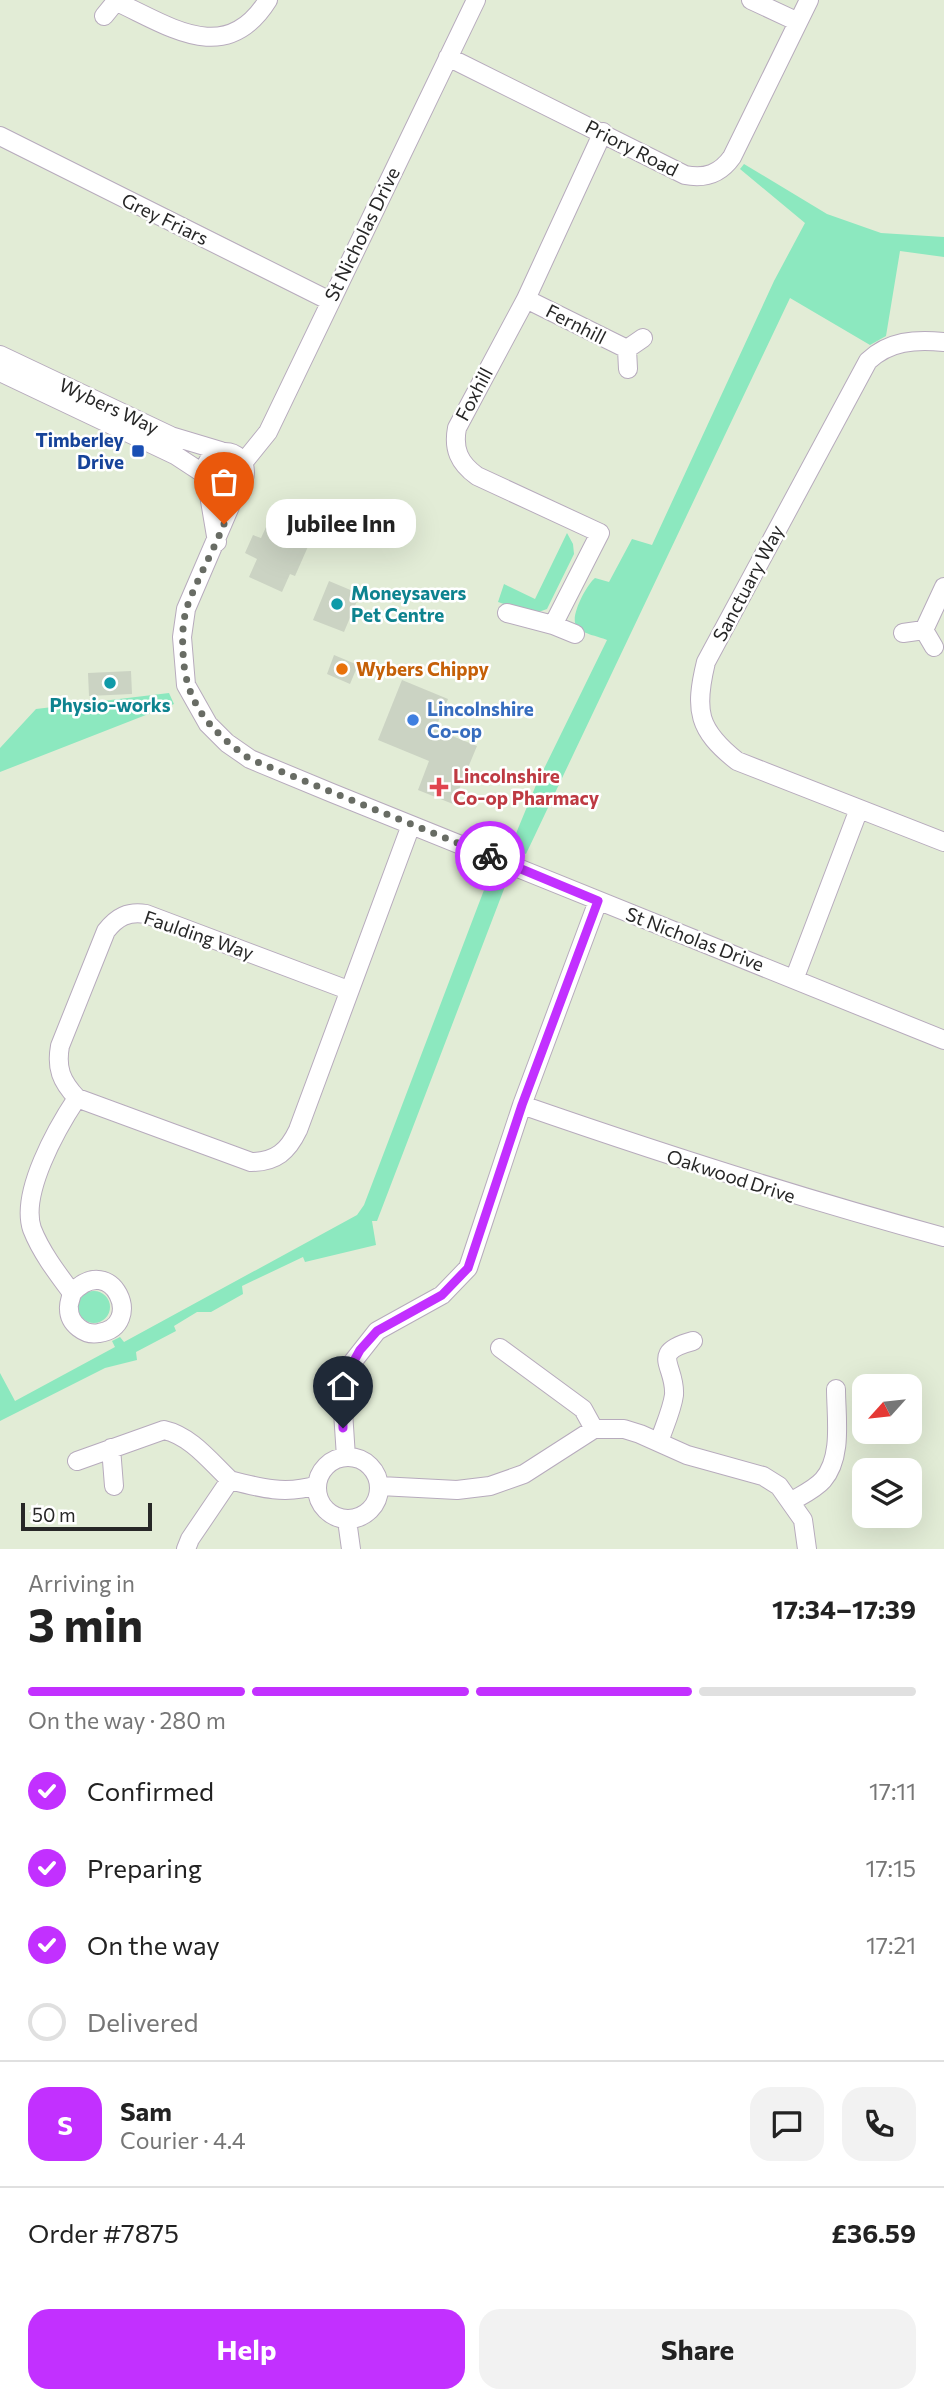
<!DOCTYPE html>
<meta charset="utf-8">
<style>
body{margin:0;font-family:Commissioner,sans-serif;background:#f2f2f2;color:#222;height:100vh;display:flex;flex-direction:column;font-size:26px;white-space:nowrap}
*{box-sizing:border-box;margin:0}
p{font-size:23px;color:#767676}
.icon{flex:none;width:38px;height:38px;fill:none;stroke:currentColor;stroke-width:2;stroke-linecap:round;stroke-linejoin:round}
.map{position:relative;height:1549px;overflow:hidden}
.details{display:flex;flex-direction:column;background:#fff;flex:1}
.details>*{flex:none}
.needle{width:46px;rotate:243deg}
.tools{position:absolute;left:852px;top:1374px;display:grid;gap:14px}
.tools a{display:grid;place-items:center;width:70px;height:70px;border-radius:14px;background:#fff;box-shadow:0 7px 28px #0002;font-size:35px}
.scale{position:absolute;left:21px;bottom:18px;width:131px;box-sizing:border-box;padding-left:7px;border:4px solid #272727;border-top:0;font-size:19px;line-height:24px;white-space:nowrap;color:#272727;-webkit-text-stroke:5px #fff;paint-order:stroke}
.pin{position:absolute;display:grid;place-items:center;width:60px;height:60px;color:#fff;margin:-72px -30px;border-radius:50% 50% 50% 0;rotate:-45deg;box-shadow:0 0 7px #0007}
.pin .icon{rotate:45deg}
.courier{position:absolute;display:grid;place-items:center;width:70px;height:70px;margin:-35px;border:5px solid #c230ff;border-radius:50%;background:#fff;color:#222;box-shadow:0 2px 9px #0007}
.bubble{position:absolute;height:49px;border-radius:21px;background:#fff;box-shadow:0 7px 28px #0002;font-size:23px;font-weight:700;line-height:49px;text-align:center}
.overview em{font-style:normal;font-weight:700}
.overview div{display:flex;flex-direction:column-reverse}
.overview{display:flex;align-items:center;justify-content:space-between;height:119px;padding:0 28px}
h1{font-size:46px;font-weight:700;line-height:52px}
.bar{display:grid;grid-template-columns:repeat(4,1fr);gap:10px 7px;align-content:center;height:84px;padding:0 28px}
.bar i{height:9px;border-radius:5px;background:#e0e0e0}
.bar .current{background:#c230ff}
.bar p{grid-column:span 4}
.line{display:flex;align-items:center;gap:18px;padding:0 28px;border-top:2px solid #e0e0e0}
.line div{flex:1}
.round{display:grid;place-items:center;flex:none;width:74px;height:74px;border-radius:21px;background:#f2f2f2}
ol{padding:0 28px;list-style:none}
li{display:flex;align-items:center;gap:21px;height:77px}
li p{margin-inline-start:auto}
li .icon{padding:7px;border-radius:50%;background:#c230ff;color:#fff;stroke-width:4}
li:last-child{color:#767676}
li i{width:38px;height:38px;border:4px solid #e0e0e0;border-radius:50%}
.button{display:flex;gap:14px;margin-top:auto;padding:14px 28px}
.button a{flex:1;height:80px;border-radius:21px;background:#c230ff;color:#fff;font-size:28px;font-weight:700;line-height:80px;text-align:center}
.button a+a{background:#f2f2f2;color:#222}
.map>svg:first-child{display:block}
</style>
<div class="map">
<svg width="944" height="1549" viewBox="0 0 944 1549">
<rect width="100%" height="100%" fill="#e2ecd6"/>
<path fill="#8ce8bf" d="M744,164L827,214L881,233L944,237V257L900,251L886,336L870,345L790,298L526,854L510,848L536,785L607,640C598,636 581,634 576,625C570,616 587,584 595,578L609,582L632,539L652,545L774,281L805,223L740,169Z
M567,533L573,544L574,554L547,609L533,614L498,602L504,584L535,599Z
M169,693L174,704L0,772V748L36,709Z
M492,869L509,876L377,1221H372L376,1245L305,1262L303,1257L242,1286L243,1294L211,1312H197L174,1326L176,1331L136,1352L137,1360L105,1368L0,1421V1373L15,1401L115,1347L112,1341L120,1337L124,1342L357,1215L364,1205Z
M78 1307a16 16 0 1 1 32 0a16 16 0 1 1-32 0Z"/>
<path fill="#cbd3c3" d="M272,514L314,533L295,576L290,574L282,592L249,577L257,559L245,553L253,535L261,538Z
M329,581L360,594L344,632L313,620Z
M334,655L358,665L350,684L327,674Z
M131,671L132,694L89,696L88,673Z
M402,680L448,699L435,729L477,746L453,804L418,790L429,761L378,740Z"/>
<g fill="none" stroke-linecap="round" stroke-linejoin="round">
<g stroke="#b7abbd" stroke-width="20">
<path id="minor" d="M751,0L796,21
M117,2C171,27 226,67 268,0
M104,16L117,0
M448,57L685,175C705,179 720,174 732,157L809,0
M0,136L330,301
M526,299L627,349
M944,342C915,339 889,341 868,361L706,662C694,711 698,730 737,761L944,842
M0,355L171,436L221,451
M628,369L627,349L643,338
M0,372L175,455L204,474
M205 472a20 20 0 1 1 40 0a20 20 0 1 1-40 0Z
M243,463L268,432L476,0
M207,483L217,542
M238,488L186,609L182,637L186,685L208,724L227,743L250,759L332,793L944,1040
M507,613L553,625L575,634
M553,625L600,533L477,476C459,463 453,449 457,428L526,299L603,132
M924,630L944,587
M903,633L924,630L934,647
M795,977L859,809
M77,1098L251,1162C276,1162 288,1151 298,1130L411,825
M522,1105C663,1154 800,1198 944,1237
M72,1293C112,1250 146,1326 99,1333C85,1336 69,1324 69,1309C68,1305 71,1298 72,1293C57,1273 41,1252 32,1229C20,1193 57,1128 77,1098C61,1081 56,1068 60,1046L106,931C117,917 128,911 146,914L348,990
M500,1348L583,1409L594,1429
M659,1442C664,1427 672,1410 674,1395C676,1365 648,1353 693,1341
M111,1448L114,1486
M346,1457L342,1396L351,1364L377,1331L442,1295L468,1268L522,1105L598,901
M317 1488a31 31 0 1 1 62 0a31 31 0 1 1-62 0Z
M77,1461L164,1430C191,1436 210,1461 230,1480L190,1539L186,1549
M230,1480C260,1488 286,1495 317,1485
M380,1486L457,1490L490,1486L524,1474L594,1429H624L640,1434L687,1455L763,1476L779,1486L803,1520L807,1549
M792,1501C802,1495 815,1489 823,1480C843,1457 836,1417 836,1389
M347,1520L351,1549"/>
</g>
<use href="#minor" stroke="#fff" stroke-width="18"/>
</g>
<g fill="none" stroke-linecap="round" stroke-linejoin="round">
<path stroke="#686c64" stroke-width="7" stroke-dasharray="0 12.6" d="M224,524C213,552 197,579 187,607C183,620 182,636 183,650C184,702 209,730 250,759L490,856"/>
<path stroke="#c230ff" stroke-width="9" d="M343,1428L342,1396L345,1377L360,1350L377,1331L442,1295L468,1268L522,1105L598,901L490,856"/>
</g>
<rect fill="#1a4fb4" stroke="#fff" stroke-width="2.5" x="131" y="444" width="14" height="14" rx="3.5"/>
<g fill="#0f9aa8" stroke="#fff" stroke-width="2.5">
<circle cx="337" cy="604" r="7"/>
<circle cx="110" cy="683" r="7"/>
</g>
<circle fill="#e8710a" stroke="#fff" stroke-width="2.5" cx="342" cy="669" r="7"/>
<circle fill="#3f7fe0" stroke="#fff" stroke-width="2.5" cx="413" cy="720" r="7"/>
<path fill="#e0444e" stroke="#fff" stroke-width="2.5" d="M435.5 776.5h7v7h7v7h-7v7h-7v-7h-7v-7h7z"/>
<g text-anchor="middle" stroke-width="5" stroke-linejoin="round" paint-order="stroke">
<g font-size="19" fill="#272727" stroke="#fff">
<text transform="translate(632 148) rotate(27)" y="7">Priory Road</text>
<text transform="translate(165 219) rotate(26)" y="7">Grey Friars</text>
<text transform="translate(362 234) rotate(-64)" y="7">St Nicholas Drive</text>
<text transform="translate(576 324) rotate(27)" y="7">Fernhill</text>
<text transform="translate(474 394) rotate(-62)" y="7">Foxhill</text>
<text transform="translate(109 406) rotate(25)" y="7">Wybers Way</text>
<text transform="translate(748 583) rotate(-62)" y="7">Sanctuary Way</text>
<text transform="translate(199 935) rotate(19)" y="7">Faulding Way</text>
<text transform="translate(695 939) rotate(21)" y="7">St Nicholas Drive</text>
<text transform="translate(731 1176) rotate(18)" y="7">Oakwood Drive</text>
</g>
<g font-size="19" font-weight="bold" fill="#164399" stroke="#fff" text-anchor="end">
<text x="124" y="447">Timberley<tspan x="124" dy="22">Drive</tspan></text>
</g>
<g font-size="19" font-weight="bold" fill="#0d838f" stroke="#fff" text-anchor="start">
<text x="351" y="600">Moneysavers<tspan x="351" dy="22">Pet Centre</tspan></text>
<text x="110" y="712" text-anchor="middle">Physio-works</text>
</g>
<g font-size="19" font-weight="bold" fill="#c56008" stroke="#fff" text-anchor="start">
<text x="356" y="676">Wybers Chippy</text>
</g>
<g font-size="19" font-weight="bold" fill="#366cbe" stroke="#fff" text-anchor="start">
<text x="427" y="716">Lincolnshire<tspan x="427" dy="22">Co-op</tspan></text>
</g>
<g font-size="19" font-weight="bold" fill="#be3a42" stroke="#fff" text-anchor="start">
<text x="453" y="783">Lincolnshire<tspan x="453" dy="22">Co-op Pharmacy</tspan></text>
</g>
</g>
</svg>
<div class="tools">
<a><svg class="needle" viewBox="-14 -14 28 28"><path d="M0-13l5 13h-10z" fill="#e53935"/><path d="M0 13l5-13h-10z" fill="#767676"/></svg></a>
<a><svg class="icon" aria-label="layers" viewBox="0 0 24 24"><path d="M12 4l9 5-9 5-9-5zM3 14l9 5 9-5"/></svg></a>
</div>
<div class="scale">50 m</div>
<div class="pin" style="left:224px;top:524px;background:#ea580c"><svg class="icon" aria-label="bag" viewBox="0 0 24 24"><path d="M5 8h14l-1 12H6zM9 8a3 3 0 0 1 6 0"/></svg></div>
<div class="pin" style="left:343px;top:1428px;background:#1f2937"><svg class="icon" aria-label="home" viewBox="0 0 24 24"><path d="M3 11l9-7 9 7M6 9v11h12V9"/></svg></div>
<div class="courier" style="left:490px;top:856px"><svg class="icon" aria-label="bike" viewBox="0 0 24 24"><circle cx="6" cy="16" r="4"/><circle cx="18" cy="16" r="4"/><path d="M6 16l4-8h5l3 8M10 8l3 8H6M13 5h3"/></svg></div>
<div class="bubble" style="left:266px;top:499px;width:150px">Jubilee Inn</div>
</div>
<section class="details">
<div class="overview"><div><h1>3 min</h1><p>Arriving in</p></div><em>17:34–17:39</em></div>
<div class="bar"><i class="current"></i><i class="current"></i><i class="current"></i><i></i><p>On the way · 280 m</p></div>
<ol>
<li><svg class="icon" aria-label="check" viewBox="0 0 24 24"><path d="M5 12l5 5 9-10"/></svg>Confirmed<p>17:11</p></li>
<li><svg class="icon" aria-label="check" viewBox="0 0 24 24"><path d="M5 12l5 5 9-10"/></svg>Preparing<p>17:15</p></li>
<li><svg class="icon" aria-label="check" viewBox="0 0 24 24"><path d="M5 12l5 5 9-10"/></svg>On the way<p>17:21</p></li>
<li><i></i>Delivered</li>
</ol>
<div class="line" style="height:126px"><b class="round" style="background:#c230ff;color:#fff">S</b><div><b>Sam</b><p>Courier · 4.4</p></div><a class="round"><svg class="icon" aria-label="chat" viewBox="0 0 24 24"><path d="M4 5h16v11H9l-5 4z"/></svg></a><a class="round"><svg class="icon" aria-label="phone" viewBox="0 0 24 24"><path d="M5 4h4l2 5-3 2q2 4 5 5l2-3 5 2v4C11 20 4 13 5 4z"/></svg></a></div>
<div class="line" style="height:91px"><div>Order #7875</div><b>£36.59</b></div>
<div class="button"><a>Help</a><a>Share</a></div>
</section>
